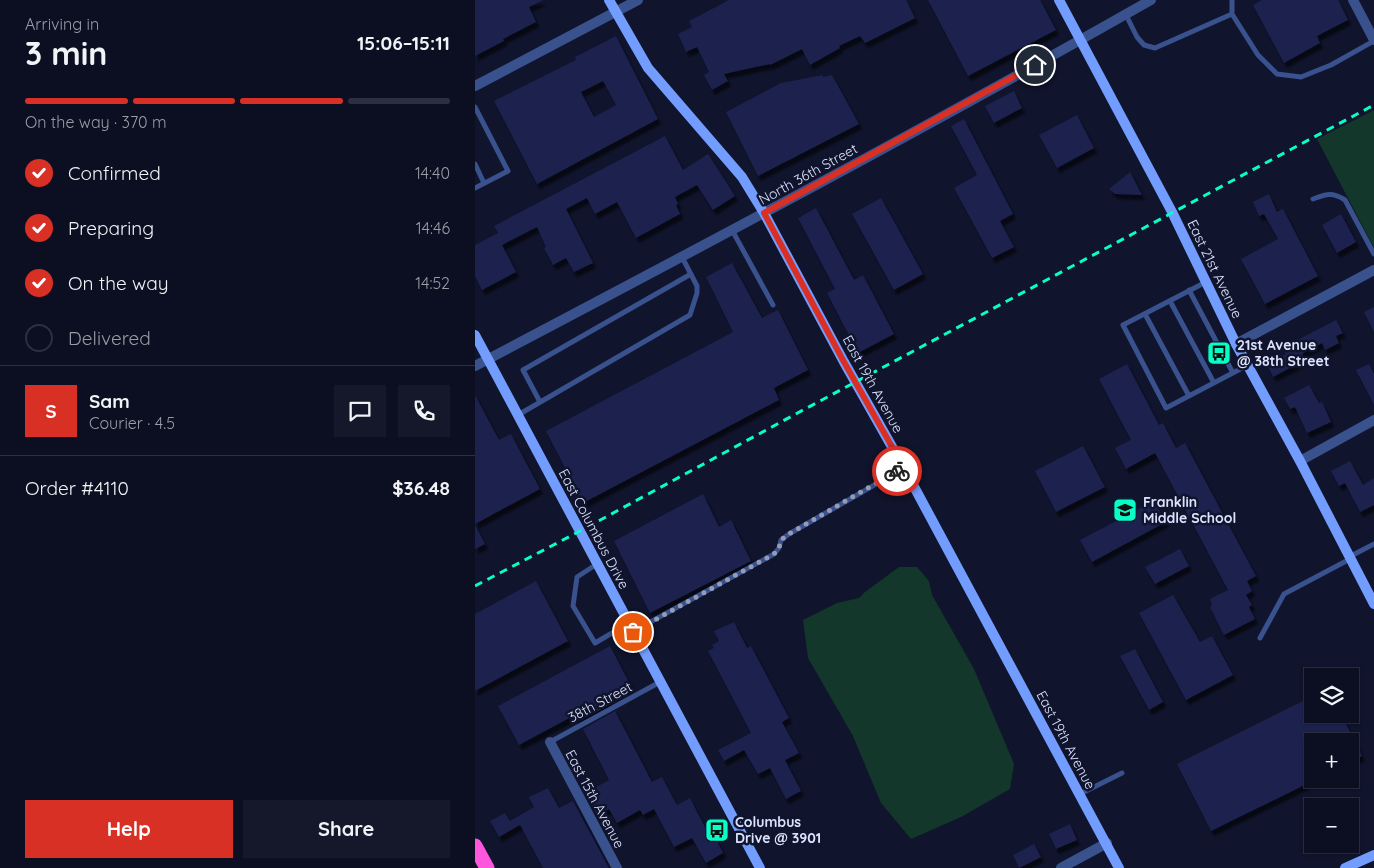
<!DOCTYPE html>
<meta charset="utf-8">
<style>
body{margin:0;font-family:Quicksand,sans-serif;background:#15182a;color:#f1f3f6;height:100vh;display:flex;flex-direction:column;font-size:19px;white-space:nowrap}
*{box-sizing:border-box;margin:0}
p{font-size:16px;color:#9a9ca5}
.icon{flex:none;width:28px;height:28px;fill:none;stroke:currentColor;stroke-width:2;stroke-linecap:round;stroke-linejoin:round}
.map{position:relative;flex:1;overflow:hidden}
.details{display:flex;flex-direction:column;background:#0c0f21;width:475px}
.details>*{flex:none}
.controls{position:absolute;left:829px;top:668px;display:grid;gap:10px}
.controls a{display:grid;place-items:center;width:55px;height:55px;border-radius:0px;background:#0c0f21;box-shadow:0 1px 4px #0004,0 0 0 1px #2c2f3f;font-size:25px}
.pin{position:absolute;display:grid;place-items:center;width:42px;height:42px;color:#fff;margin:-21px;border:2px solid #fff;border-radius:50%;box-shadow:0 1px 5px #0007}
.courier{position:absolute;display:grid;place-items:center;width:50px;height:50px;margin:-25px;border:4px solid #d93025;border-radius:50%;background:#fff;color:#222;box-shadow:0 1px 6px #0007}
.overview em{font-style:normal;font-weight:700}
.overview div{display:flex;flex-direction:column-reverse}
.overview{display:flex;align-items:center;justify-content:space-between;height:85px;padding:0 25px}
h1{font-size:32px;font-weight:700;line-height:38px}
.bar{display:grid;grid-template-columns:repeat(4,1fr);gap:8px 5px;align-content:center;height:60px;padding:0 25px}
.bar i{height:6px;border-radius:4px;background:#2c2f3f}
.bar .active{background:#d93025}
.bar p{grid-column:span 4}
.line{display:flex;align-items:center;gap:12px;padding:0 25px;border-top:1px solid #2c2f3f}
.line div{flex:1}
.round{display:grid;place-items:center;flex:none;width:52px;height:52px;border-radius:0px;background:#15182a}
ol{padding:0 25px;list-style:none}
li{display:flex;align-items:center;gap:15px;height:55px}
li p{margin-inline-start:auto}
li .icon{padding:5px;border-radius:50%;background:#d93025;color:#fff;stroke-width:4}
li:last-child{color:#9a9ca5}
li i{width:28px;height:28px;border:2px solid #2c2f3f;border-radius:50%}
.action{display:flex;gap:10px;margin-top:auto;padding:10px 25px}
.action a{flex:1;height:58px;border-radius:0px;background:#d93025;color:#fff;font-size:20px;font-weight:700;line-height:58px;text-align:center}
.action a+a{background:#15182a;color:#f1f3f6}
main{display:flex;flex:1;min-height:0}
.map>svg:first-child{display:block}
</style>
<main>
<section class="details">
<div class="overview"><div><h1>3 min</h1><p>Arriving in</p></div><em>15:06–15:11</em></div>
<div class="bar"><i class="active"></i><i class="active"></i><i class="active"></i><i></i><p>On the way · 370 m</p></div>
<ol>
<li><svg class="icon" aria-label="check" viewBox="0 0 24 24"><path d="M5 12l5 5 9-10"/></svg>Confirmed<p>14:40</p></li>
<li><svg class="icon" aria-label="check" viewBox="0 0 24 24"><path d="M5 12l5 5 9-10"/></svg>Preparing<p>14:46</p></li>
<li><svg class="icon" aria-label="check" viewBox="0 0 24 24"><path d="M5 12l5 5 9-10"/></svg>On the way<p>14:52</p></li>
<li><i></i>Delivered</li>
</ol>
<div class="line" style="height:90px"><b class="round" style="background:#d93025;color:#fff">S</b><div><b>Sam</b><p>Courier · 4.5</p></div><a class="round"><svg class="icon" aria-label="chat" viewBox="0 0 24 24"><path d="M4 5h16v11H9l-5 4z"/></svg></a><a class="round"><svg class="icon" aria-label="phone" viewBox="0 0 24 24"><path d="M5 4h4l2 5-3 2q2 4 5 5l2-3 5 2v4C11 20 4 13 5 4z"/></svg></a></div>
<div class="line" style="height:65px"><div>Order #4110</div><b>$36.48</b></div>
<div class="action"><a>Help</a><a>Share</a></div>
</section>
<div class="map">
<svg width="899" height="868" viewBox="0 0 899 868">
<defs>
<filter id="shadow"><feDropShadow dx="3" dy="5" stdDeviation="1" flood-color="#0009"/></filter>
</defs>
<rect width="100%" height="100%" fill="#10142c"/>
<path fill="#13372a" d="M899,110V248L842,139Z
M424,567H442L454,581L457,595L499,669L539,764L535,789L486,817L436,839L406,803L378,736L333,658L328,620L362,603L384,598L390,592Z"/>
<path fill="#1b214e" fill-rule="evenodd" filter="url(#shadow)" d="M0,0H68L54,7L61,22L28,39L29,41L0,56Z
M254,0H431L440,18L390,43L385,36L364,46L365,48L335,65L327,49L295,65V64L249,74L253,81L237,90L229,75L234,72L222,47L211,52L203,34L217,27L214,21Z
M453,0H565L581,30L493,76Z
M787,0H863L873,20L842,36L845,43L809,63L778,5Z
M141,36L183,119L62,184L19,101L101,60L100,57ZM128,81L141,105L119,117L106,92Z
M348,75V77L357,75L384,124L283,176L251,112L306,83Z
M539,91L547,108L519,123L510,106Z
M602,115L619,148L582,168L564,135Z
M489,119L538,214L525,221L539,247L517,258L479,188L502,175L476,126Z
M190,136L208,170L233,154L260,196L238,210L222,185L200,197L203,204L201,205L205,214L161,238L142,202L120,214L112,198L91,209L118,263L99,272L91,258L78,265L69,248L71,247L62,227L27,245L41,272L7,290L0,276V245L23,233L19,226Z
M655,172L667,195L640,194L634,189Z
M794,194L802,212L808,209L843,276L790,304L766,259L803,239L789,214L784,216L778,202Z
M406,198L448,274L419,290L377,214Z
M341,208L379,280L388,275L419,334L383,353L352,293L360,289L323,218Z
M866,214L881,242L862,253L847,225Z
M257,263L287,318L303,310L333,370L299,388L304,400L108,503L71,431L258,332L231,277Z
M899,307V332L889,312Z
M861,320L868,333L861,336L864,343L850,350L847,343L827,354L830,360L798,377L792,364L811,354L807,348Z
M652,364L684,425L688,423L701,448L710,443L781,576L772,581L777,591L771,595L777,605L774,607L780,619L749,635L735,607L737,605L735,599L753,590L680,453L651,469L640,448L656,440L624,379Z
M894,364L899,374V405L881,370Z
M834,385L844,403L847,402L856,422L832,433L820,407L815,409L809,398Z
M0,395L24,440L36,434L65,489L0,524Z
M608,446L630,487L581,512L560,471Z
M875,461L888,485L899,478V505L885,512L870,483L864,486L856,471Z
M228,494L244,527L256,520L276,561L175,613L139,541Z
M679,501L691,522L617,562L605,540Z
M0,525L10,544L0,549Z
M705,549L714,566L680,584L670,567Z
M61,581L93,641L0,691V614Z
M698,595L725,642L737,636L758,675L711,700L664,613Z
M259,622L272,648L276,646L314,718L307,722L324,753L310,760L326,791L311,799L295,768L283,774L269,750L249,761L243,750L276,733L233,651L239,648L237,645L244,641L239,631Z
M135,646L156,686L133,698L136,704L104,721L100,715L44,745L23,706Z
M660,649L688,702L674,710L645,656Z
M838,696V714H866L887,756L875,762V741H838V781L736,831L702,764Z
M140,711L177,782L187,777L202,805L215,798L237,841L241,839L248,853L231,863L217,838L199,847L179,809L168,815L165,810L142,823L134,809L122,816L111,794L114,792V791L134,780L108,729Z
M73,788L84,808L98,801L134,868H68L45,825L24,837L15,821L30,813L35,821L59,807L54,797Z
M595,824L602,840L581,849L574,834Z
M559,844L566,857L544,868L538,855Z"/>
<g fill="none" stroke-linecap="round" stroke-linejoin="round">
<path stroke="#39518d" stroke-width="5" d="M757,0V14L783,55L802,74L826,77L856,65L899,41
M651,15L662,37L669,45L680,48L757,14
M0,107L33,171L0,188
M0,164L9,183
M838,199C852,194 857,192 870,200L899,254
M257,230L298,305
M731,282L648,325L691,408L773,365
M714,290L758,373
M695,301L739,383
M670,314L714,396
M65,402L48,370L216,274
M43,415L215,315L222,293V286L207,257
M874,557L899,544
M122,564L102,577L98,606L120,643L154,623
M159,631L299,554L304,548L306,540L314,534L429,468
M785,638L809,594L875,559
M75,742L185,682
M605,794L647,773"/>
<path stroke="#39518d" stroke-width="10" d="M878,0L899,40
M0,86L163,0
M761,344L899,270
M0,366C226,247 453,127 676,0
M825,461L899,420
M75,742L142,868
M586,868L632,843"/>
<path stroke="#729dff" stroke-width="10" d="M134,0L173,68L267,177L289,213L369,362L429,468L644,868
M584,0L697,212L761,344L825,461L899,604
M0,335L285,868
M870,868L899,855"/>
<path stroke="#ff56de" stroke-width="15" d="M0,846L12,868"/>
<path stroke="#07ffc7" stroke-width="3" stroke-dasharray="8 6" stroke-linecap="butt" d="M0,586L105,531L330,409L899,105"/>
</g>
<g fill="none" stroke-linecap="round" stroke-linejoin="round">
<path stroke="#949bb5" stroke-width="5" stroke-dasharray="0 9" d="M158,632L299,554L304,548L306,540L314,534L422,471"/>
<path stroke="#d93025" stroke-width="6" d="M422,471L429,468L369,362L289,213L560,65"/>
</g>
<defs>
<g id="bus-square" transform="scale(1.25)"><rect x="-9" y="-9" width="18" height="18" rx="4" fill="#07ffc7" stroke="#10142c"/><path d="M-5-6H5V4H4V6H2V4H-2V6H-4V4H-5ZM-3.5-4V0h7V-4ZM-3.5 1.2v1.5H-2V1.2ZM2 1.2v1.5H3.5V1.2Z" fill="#111"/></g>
<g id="school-square" transform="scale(1.25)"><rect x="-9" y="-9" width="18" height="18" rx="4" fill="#07ffc7" stroke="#10142c"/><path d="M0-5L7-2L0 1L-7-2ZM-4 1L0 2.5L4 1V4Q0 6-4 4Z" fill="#111"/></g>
</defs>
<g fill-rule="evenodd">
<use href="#bus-square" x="744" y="353"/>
<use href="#school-square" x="650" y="510"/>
<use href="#bus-square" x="242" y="830"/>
</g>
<g text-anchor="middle" stroke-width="5" stroke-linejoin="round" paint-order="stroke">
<g font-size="14" fill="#dbe3ff" stroke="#10142c">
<text transform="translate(333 174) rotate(-29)" y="5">North 36th Street</text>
<text transform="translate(740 269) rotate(64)" y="5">East 21st Avenue</text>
<text transform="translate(398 384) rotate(61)" y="5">East 19th Avenue</text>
<text transform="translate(119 529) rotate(62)" y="5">East Columbus Drive</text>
<text transform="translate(125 702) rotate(-28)" y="5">38th Street</text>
<text transform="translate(591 740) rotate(62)" y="5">East 19th Avenue</text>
<text transform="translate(120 799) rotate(62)" y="5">East 15th Avenue</text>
</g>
<g font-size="14" font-weight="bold" fill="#dbe3ff" stroke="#10142c" text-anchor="start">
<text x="762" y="350">21st Avenue<tspan x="762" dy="16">@ 38th Street</tspan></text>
<text x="668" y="507">Franklin<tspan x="668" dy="16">Middle School</tspan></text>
<text x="260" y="827">Columbus<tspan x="260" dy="16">Drive @ 3901</tspan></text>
</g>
</g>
</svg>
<div class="controls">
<a><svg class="icon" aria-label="layers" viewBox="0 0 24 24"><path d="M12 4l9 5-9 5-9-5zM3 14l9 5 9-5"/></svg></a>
<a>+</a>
<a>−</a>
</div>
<div class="pin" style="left:158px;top:632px;background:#ea580c"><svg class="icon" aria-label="bag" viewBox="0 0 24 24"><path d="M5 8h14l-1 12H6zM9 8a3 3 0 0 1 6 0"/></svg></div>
<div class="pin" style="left:560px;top:65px;background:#1f2937"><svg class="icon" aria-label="home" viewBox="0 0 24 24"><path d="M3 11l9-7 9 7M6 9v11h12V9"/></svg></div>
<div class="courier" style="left:422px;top:471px"><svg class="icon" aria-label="bike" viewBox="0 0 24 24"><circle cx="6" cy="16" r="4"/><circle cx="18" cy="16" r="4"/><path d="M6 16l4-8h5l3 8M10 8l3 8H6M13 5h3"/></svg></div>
</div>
</main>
